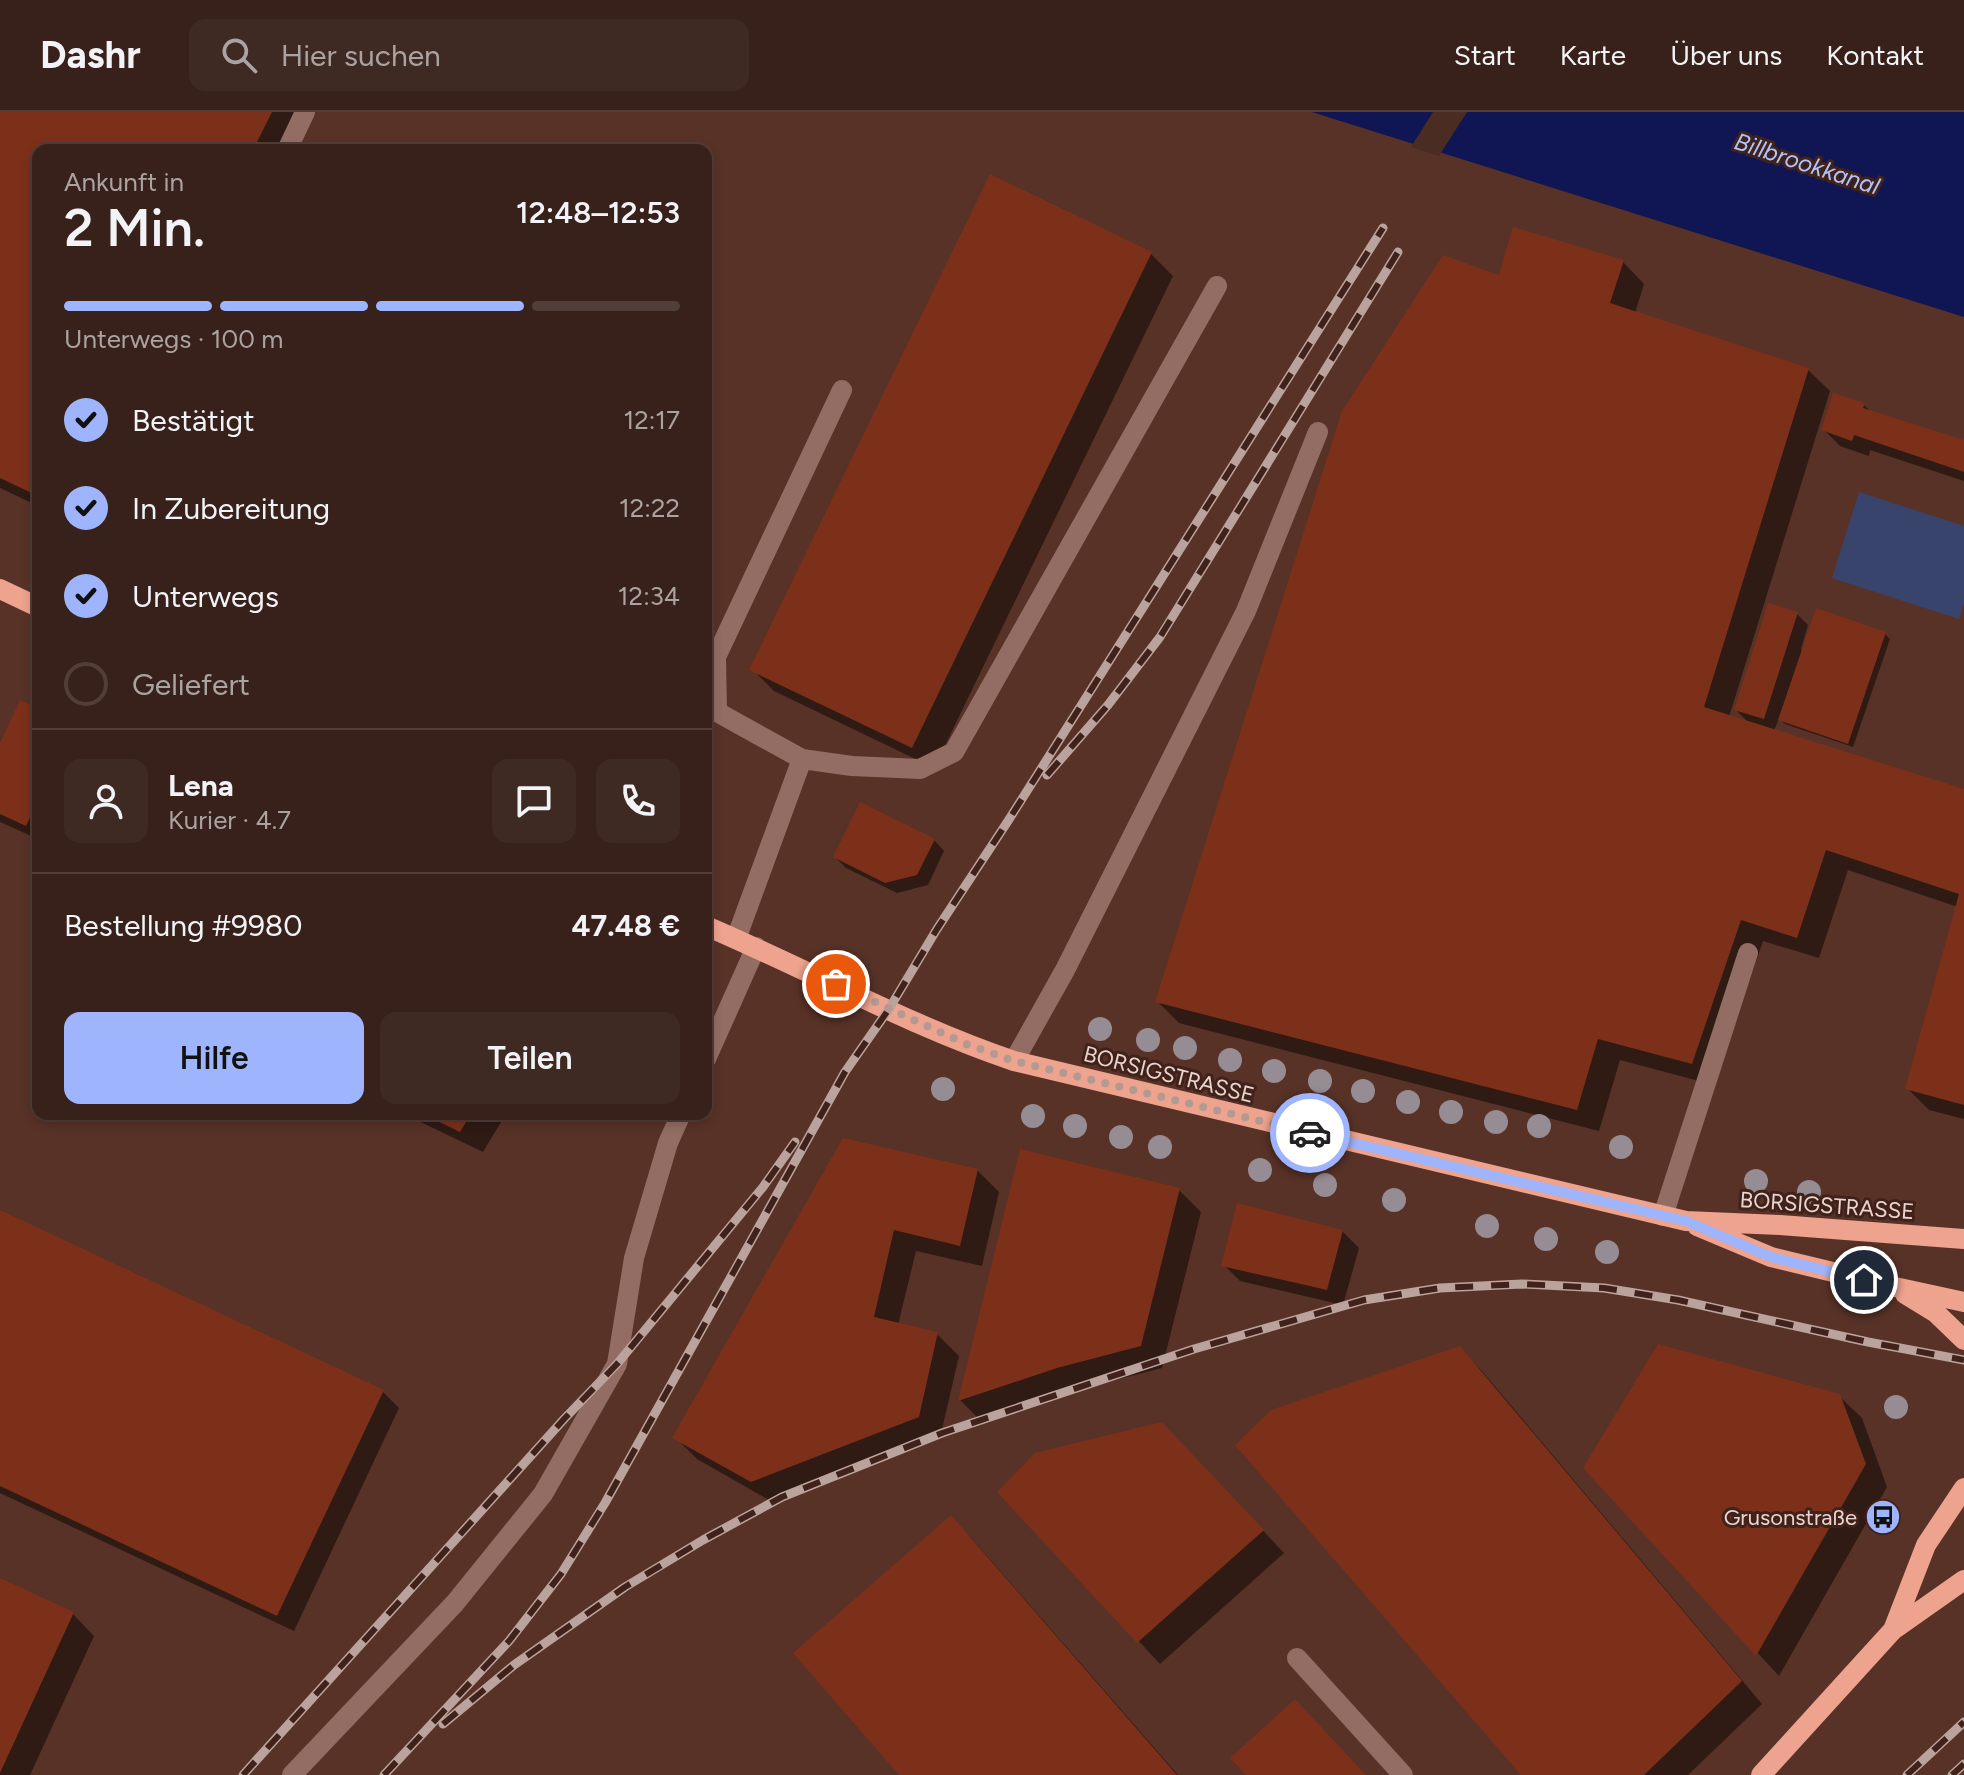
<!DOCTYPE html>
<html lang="de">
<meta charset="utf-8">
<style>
body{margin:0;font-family:Figtree,sans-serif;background:#3f2923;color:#f1f3f6;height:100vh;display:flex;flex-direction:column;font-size:30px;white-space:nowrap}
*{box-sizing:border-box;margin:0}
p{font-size:26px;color:#aba3a2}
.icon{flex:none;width:44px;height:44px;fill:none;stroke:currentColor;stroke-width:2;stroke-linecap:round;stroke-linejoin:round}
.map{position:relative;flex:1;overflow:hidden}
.panel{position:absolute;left:32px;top:32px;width:680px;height:976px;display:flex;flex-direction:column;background:#38211a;border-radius:16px;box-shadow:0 4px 12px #0003,0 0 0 2px #523e39}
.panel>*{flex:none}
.pin{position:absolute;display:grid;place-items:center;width:68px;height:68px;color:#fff;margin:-34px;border:4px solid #fff;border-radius:50%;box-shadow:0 2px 8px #0007}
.courier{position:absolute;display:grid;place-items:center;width:80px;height:80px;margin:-40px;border:6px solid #9eb4fd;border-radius:50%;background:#fff;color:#222;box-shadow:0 2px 10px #0007}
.head em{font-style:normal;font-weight:600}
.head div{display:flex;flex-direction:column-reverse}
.head{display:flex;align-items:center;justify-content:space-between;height:136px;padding:0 32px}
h1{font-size:52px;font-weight:600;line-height:60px}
.bar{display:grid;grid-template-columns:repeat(4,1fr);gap:12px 8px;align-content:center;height:96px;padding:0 32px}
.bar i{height:10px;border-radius:6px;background:#523e39}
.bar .current{background:#9eb4fd}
.bar p{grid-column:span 4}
.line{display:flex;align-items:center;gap:20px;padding:0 32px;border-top:2px solid #523e39}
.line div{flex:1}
.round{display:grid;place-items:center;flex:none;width:84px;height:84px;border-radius:16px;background:#3f2923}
ol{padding:0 32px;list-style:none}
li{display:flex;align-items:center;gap:24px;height:88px}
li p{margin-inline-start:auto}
li .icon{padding:8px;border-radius:50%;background:#9eb4fd;color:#111;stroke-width:4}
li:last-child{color:#aba3a2}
li i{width:44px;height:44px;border:4px solid #523e39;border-radius:50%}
.cta{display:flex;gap:16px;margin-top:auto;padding:16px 32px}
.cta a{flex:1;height:92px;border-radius:16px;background:#9eb4fd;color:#111;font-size:32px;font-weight:600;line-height:92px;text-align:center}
.cta a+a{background:#3f2923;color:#f1f3f6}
header{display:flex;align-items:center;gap:48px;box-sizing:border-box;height:112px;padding:0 40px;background:#38211a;border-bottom:2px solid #523e39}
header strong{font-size:38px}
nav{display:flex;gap:44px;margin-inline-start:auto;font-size:28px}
.search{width:560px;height:72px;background:#3f2923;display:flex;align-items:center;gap:20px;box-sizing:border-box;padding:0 28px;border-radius:16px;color:#aba3a2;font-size:30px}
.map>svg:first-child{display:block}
</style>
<header>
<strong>Dashr</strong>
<div class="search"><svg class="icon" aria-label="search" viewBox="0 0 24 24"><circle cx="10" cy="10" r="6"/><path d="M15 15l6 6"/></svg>Hier suchen</div>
<nav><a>Start</a><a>Karte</a><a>Über uns</a><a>Kontakt</a></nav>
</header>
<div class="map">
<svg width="1964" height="1663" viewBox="0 0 1964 1663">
<rect width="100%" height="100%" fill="#4b2c23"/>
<path fill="#583227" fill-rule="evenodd" d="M0,0H1312L1964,205V1663H0ZM38,38H706V1002H38Z"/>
<path fill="#39446d" d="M1859,380L1964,414V491L1959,507L1832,466Z"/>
<path fill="#101554" d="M1312,0H1964V205Z"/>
<path fill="#4b2c23" d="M1433,0H1467L1439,44L1411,35Z"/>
<path fill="#0007" d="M0,0H304L285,38H38V394L0,376Z
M1151,142L1173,164L934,656L774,579L752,557Z
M1623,150L1644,172L1635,201L1808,258L1830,279L1729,605L1750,612L1736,598L1797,502L1808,513L1801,537L1804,538L1817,499L1885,522L1890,527L1853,635L1785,612L1779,606L1774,619L1964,679V1007L1929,998L1907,976L1958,795L1848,758L1819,846L1763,829L1714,973L1620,948L1599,1019L1179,911L1158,890L1500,165Z
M1864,293L1872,301L1964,330V369L1870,338L1869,344L1840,334L1823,317Z
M38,598V727L0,710V636Z
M934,728L944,739L928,773L897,781L846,756L835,745Z
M404,1002H506L483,1040Z
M844,1028L977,1058L999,1080L982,1154L916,1139L898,1213L937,1222L959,1244L940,1326L774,1391L697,1347L675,1325Z
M1021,1039L1179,1078L1201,1100L1162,1256L1080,1277L982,1310L960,1288Z
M0,1100L383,1280L399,1296L294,1519L0,1381Z
M1342,1119L1359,1136L1343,1193L1240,1169L1224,1153Z
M1460,1237L1482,1259L1762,1592L1688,1663H1524Z
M1839,1284L1862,1306L1887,1375L1779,1564L1586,1356Z
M1184,1334L1284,1441L1160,1552L1000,1380Z
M951,1406L973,1428L1178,1663H901Z
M0,1469L73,1502L94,1524L30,1663H0Z"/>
<path fill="#7c301a" d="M0,0H272L253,38H38V384L0,366Z
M990,62L1152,140L912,636L749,558Z
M1513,115L1624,148L1610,191L1809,256L1704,595L1964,677V993L1905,977L1959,782L1826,738L1797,826L1741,808L1692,952L1598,927L1577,998L1155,890L1342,299L1443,143L1499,163Z
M1833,281L1865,291L1863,296L1964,328V360L1854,323L1852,329L1821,318Z
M1768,491L1798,500L1764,607L1734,598Z
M1816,496L1886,520L1848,632L1778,608Z
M20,588L38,596V689L26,714L0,702V631Z
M860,690L935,727L917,763L885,771L833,745Z
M423,1002H471L460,1020Z
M843,1026L978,1057L960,1134L894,1118L874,1205L938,1220L919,1305L751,1370L672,1326Z
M1020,1037L1180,1076L1141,1234L1057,1256L958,1289Z
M1237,1091L1343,1118L1327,1178L1221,1154Z
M0,1098L384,1278L277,1504L0,1374Z
M1658,1232L1840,1282L1866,1352L1756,1544L1583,1356Z
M1460,1234L1742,1569L1644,1663H1521L1235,1333L1271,1298Z
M1162,1310L1264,1418L1137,1531L997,1380L1035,1341Z
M951,1403L1177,1663H899L793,1541Z
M0,1466L74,1500L0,1661Z
M1295,1587L1366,1663H1246L1230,1646Z"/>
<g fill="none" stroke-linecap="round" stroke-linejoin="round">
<path stroke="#936d63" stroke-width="20" d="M287,38L305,0
M802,647L717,600L716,545L842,278
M736,827L802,647L852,654L920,657L954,640L1217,174
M706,947L756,835
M1014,949L1065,858L1246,499L1318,320
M1663,1104L1748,841
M1297,1546L1403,1663
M292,1663L455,1491L543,1382L617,1252L634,1146L668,1031L681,1002"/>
<path stroke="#eea38e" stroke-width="20" d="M0,477L38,495
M706,814C809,858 908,913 1014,949L1686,1109L1780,1113L1964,1127
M1697,1114L1771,1145L1895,1175L1964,1190
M1905,1182L1936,1201L1964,1228
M1893,1518L1926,1433L1964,1376
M1761,1663L1893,1518L1964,1468"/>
<g stroke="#bba39d" stroke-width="9">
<path id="rail" d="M1047,663L1108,593L1160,525L1398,140
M443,1612L514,1553L625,1475L703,1428L782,1385L942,1321L1194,1237L1364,1188L1440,1176L1522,1172L1604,1176L1678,1188L1868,1230L1964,1248
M243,1663L565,1306L617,1252L763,1075L795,1030
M384,1663L509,1529L561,1462L605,1391L845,960L889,897L937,817L1008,709L1383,116
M1907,1663L1964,1610
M1952,1663L1964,1652"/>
</g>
<use href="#rail" stroke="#40221a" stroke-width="6" stroke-dasharray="18" stroke-linecap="butt"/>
</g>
<g fill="#968c93">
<circle cx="1100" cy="917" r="12"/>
<circle cx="1148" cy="928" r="12"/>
<circle cx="1185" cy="936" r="12"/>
<circle cx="1230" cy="948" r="12"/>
<circle cx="1274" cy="959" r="12"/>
<circle cx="1320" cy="969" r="12"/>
<circle cx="943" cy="977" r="12"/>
<circle cx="1363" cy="979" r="12"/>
<circle cx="1408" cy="990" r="12"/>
<circle cx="1451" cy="1000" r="12"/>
<circle cx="1033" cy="1004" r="12"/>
<circle cx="1496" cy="1010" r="12"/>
<circle cx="1075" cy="1014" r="12"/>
<circle cx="1539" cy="1014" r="12"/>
<circle cx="1121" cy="1025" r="12"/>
<circle cx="1160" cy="1035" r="12"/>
<circle cx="1621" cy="1035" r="12"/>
<circle cx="1260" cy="1058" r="12"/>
<circle cx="1756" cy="1069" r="12"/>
<circle cx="1325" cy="1073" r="12"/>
<circle cx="1809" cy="1080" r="12"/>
<circle cx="1394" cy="1088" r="12"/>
<circle cx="1487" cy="1114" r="12"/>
<circle cx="1546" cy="1127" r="12"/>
<circle cx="1607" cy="1140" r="12"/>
<circle cx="1896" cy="1295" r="12"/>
</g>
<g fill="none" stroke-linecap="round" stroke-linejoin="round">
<path stroke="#b29992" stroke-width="8" stroke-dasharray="0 14.4" d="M836,872L966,932L1014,949L1310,1021"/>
<path stroke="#9eb4fd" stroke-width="10" d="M1310,1021L1686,1109L1771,1145L1864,1168"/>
</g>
<defs>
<g id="bus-disc" transform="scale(1.8)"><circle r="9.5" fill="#9eb4fd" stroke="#40221a"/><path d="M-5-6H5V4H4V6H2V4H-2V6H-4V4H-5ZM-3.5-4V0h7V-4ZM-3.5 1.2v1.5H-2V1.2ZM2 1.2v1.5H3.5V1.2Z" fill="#111"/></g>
</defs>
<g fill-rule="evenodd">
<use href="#bus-disc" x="1883" y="1405"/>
</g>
<g text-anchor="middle" stroke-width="6" stroke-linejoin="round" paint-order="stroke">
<g font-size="22" fill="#e9d4ce" stroke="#40221a">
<text transform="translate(1169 962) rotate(14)" y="8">BORSIGSTRASSE</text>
<text transform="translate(1827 1093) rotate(4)" y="8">BORSIGSTRASSE</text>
</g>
<g font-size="22" fill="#e9d4ce" stroke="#40221a" text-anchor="end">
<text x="1857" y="1413">Grusonstraße</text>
</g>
<g font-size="24" font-style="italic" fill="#b0c3fd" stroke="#40221a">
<text transform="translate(1807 52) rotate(18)" y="8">Billbrookkanal</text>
</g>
</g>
</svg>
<div class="pin" style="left:836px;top:872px;background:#ea580c"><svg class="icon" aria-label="bag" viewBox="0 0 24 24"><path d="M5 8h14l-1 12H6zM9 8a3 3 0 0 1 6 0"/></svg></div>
<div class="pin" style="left:1864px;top:1168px;background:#1f2937"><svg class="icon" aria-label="home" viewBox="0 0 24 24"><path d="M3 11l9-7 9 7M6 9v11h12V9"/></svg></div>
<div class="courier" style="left:1310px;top:1021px"><svg class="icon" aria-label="car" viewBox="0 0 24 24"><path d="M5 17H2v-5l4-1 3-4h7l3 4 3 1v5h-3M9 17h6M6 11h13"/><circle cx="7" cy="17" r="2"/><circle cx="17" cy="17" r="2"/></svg></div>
<section class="panel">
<div class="head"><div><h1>2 Min.</h1><p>Ankunft in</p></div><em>12:48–12:53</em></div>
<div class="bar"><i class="current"></i><i class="current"></i><i class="current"></i><i></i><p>Unterwegs · 100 m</p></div>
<ol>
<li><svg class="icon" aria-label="check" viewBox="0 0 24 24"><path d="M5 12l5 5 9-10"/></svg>Bestätigt<p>12:17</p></li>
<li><svg class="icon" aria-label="check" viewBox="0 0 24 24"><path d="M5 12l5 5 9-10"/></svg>In Zubereitung<p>12:22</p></li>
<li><svg class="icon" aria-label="check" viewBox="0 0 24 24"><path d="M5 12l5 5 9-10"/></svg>Unterwegs<p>12:34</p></li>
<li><i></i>Geliefert</li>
</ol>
<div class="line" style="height:144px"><a class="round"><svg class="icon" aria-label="person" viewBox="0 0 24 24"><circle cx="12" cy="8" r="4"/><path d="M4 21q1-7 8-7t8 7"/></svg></a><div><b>Lena</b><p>Kurier · 4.7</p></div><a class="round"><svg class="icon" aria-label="chat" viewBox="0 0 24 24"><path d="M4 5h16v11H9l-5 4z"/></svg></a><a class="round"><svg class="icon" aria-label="phone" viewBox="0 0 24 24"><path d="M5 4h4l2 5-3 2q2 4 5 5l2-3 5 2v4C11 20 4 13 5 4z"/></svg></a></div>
<div class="line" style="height:104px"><div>Bestellung #9980</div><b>47.48 €</b></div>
<div class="cta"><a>Hilfe</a><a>Teilen</a></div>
</section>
</div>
